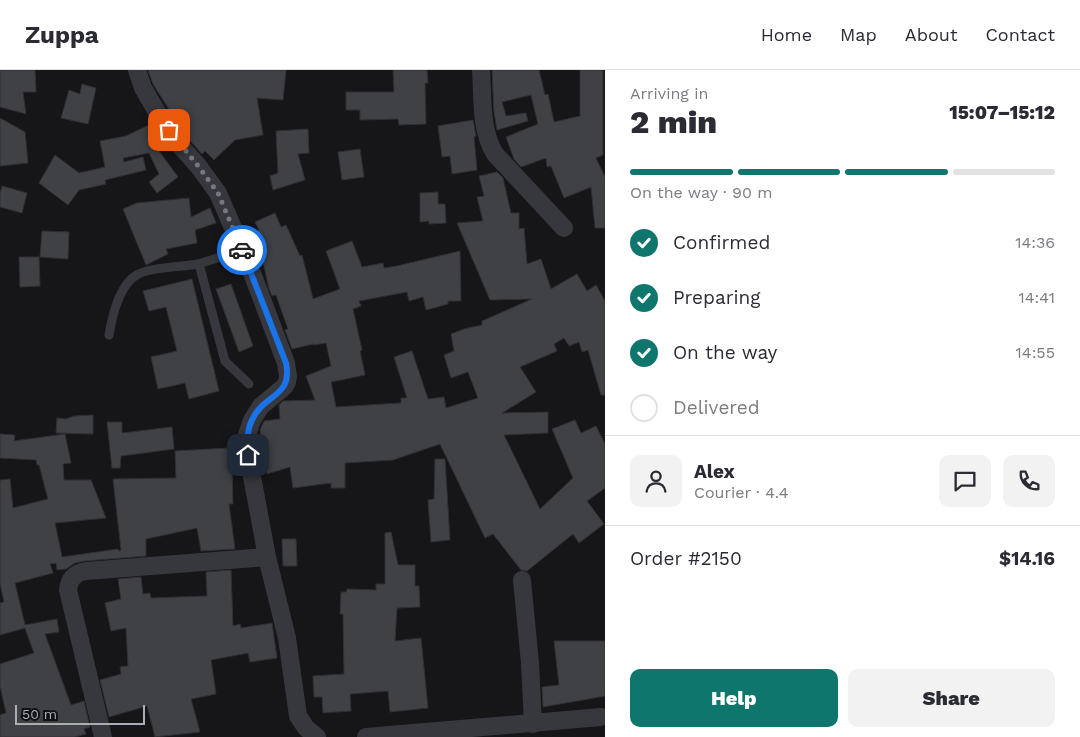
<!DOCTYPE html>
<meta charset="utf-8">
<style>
body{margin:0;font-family:"Work Sans",sans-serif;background:#f2f2f3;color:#2b2b33;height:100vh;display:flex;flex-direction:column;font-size:19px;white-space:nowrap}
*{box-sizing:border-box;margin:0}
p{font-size:16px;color:#7c7c81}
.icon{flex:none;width:28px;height:28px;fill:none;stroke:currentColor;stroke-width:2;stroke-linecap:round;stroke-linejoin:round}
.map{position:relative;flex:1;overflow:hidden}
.details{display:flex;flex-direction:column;background:#fff;width:475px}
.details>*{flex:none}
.scale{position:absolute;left:15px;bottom:12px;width:130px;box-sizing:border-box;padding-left:5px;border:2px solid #a8adb8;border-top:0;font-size:14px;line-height:18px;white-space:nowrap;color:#a8adb8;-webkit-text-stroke:4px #111113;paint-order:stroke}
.pin{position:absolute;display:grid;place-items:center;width:42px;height:42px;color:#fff;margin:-21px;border-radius:10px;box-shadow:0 2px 8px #0006}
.courier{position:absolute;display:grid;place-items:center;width:50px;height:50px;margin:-25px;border:4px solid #1a73e8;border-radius:50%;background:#fff;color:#222;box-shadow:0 1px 6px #0007}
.headline em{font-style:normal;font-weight:800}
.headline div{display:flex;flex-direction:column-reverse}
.headline{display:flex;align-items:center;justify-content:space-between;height:85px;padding:0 25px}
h1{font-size:32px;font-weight:800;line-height:38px}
.bar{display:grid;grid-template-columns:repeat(4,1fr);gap:8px 5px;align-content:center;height:60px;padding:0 25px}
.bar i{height:6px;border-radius:4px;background:#e1e1e2}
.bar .current{background:#0f766e}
.bar p{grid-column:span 4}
.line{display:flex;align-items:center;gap:12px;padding:0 25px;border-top:1px solid #e1e1e2}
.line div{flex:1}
.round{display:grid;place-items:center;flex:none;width:52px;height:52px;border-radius:10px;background:#f2f2f3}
ol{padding:0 25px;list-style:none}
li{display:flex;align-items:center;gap:15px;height:55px}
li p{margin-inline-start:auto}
li .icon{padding:5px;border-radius:50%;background:#0f766e;color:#fff;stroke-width:4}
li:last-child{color:#7c7c81}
li i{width:28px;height:28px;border:2px solid #e1e1e2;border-radius:50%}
.primary-button{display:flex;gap:10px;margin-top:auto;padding:10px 25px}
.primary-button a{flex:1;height:58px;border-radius:10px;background:#0f766e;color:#fff;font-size:20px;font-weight:800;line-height:58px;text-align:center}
.primary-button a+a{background:#f2f2f3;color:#2b2b33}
header{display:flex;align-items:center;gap:30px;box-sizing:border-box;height:70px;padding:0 25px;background:#fff;border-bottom:1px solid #e1e1e2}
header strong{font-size:24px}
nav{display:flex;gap:28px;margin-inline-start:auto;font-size:18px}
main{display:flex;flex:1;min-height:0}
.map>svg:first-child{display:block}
</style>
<header>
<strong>Zuppa</strong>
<nav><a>Home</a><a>Map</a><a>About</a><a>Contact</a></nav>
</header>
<main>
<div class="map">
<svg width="605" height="667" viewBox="0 0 605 667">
<rect width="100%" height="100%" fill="#161618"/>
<path fill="#404145" stroke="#303034" d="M0,0H35L36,22H23L26,44L0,37Z
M148,0H286L283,30L257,28L263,65L235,70L214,90L205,81L202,84L185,65L153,14Z
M393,0H427L428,13H425L426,54L399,55L398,49L360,50V40H346V22H394Z
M492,0H539L545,25L548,24L554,52L580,46V0H603V85L596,88L605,107V158H595L591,117L564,128L551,96L547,97L546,88L521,97L514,89L506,67L538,54L531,25L502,32L506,46L526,43L528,51L497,60L494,42Z
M82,14L96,18L88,54L61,48L69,20L80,24Z
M0,48L25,62L28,93L0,96Z
M473,50L476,66L474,67L477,100L452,104L450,86L442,87L438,56Z
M151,54L168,77L159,81L178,107L157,123L149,112L159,104L149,83L123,88L124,92L143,87L146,100L105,110L106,114L79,120L68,135L39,113L55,85L79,103L105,97L100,71L126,66Z
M308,59L309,83L298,84L305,110L273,120L270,106L278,103L276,61Z
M360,79L364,107L342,110L338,82Z
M497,102L503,108L511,143H519V159L524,158L527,194L541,189L551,219L577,204L587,221L596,215L605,231V325H601L588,280L582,282L579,272L569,276L564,268L554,274L557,281L520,297L536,322L502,343L548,342V363L504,365L540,439L573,408L552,359L575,350L581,363L596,356L605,374V418L587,431L604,454L579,473L573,464L527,501L521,500L493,464L485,468L440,374L393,390L345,393V418H331V413L293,418L290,397L267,404L264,390L260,360L264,351L280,349L279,335L283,331L315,330L306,306L331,296L326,273L313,275V274L292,279L285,260L288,259L276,225L272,226L269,219L256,161L259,160L255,152L275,143L281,157L286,155L300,186L302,185L313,229L340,219L326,181L352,171L362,197L383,193L384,198L397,196L460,181L461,231H448V234L426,240L423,227L409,231L407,222L359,231L361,236L353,239L362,280L360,281L365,305L331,312L336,337L401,333V328H407L394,287L412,281L428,329L444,327L446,338L478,328L468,302L451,308L444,285L454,281L451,264L464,259L482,255V251L532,229L490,230L457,153L483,151L477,127L484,126L479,106Z
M2,116L27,123L22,143L0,137V124Z
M438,122V134H445L446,153L429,154V151L420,152V123Z
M189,128L191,147L210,138L216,153L195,160L197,173L166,179L168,184L146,195L123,139L137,133Z
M42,161L69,162L68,189L40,187Z
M19,187H39L40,216L20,217Z
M192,209L219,321L189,329L185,313L158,319L151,287L177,281L166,237L149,241L143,221Z
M231,214L253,276L239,282L216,219Z
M93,345V364L56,363L57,348L66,349L74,346Z
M107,352H122V363L172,357L174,379L121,386L120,398H112Z
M0,364L15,365L14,371L65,364L71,393L63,394L64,410H91L106,448L55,453L62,487L118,479L119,481L121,480L113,409L176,408L175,381L228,378L229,398H232L233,434H229L235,479L201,481L197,458L146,469V486L84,491L75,493L66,499L57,500L56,493L50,494L53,503L15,513L25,555L57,549L59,562L45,564L71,635L84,631L90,657L84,659L86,664L75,667H0V645L6,643L0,616V594L34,583L25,558L0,565V533L4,532L0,513V410L10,409L13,438L48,429L39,395H37L36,390L0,388Z
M435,389H445L450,470L431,472L428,430L434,429Z
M391,462L398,495H415V516H419L420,537L397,538L395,571L421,568L428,638L390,642L388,621L350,624L351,641L323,643L322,627H314L313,606L344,604L343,544H340L341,522H346L347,519L376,520V514H385V463Z
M282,469H296L297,496H283Z
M231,500L233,556L240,554L241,558L272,553L277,588L250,592L248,583L211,590L216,624L191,629L200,662L155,667L147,636L109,647L100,610L121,604L120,597L128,596L126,558L111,561L105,533L121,529L118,509L141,507L143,524L150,523L151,528L207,526L206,502Z
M554,571H605V626L543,637L542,617L559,615Z"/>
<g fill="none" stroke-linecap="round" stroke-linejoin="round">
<path stroke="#37383d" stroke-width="9" d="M199,194L225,291L249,314
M109,265C112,247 119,217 135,206C147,197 182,197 198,194C213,190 228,184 242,180"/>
<path stroke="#37383d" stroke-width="18" d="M137,0L143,18L161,49L177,72L199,97L218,123L249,195L286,293L288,306L287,312L284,317L261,336L252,350L247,365L248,385L267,487L287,568L298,646L306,658L317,667
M481,0C483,27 480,60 495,84L564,158
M522,510L530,593L533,654
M103,667L68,520C69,509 75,503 86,501L267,487
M366,667L601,647"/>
</g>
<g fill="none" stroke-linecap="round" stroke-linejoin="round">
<path stroke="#757880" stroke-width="5" stroke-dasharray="0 9" d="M169,60L199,97L218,123L242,180"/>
<path stroke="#1a73e8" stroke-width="6" d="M242,180L286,293C293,328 264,323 252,350C246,361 248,373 248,385"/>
</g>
</svg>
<div class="scale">50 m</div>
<div class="pin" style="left:169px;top:60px;background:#ea580c"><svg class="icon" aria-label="bag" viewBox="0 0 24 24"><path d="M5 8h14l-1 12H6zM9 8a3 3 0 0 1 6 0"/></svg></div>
<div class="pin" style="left:248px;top:385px;background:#1f2937"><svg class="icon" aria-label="home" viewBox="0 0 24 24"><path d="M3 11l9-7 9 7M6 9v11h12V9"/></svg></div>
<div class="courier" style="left:242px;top:180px"><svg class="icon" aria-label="car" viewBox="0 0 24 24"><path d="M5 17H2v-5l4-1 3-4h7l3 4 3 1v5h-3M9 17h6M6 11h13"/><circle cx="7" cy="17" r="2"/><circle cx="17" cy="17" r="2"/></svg></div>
</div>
<section class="details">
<div class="headline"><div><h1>2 min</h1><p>Arriving in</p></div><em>15:07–15:12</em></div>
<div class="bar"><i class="current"></i><i class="current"></i><i class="current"></i><i></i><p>On the way · 90 m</p></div>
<ol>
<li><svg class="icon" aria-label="check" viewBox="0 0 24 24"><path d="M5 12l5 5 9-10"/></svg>Confirmed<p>14:36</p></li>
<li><svg class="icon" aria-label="check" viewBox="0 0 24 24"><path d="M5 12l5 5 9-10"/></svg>Preparing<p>14:41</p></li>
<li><svg class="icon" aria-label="check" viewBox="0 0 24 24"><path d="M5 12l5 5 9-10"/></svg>On the way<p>14:55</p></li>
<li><i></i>Delivered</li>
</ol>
<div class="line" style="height:90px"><a class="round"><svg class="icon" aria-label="person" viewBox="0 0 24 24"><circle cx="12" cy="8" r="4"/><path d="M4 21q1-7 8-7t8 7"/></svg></a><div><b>Alex</b><p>Courier · 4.4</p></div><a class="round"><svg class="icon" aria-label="chat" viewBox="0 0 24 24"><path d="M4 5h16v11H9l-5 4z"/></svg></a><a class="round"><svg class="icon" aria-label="phone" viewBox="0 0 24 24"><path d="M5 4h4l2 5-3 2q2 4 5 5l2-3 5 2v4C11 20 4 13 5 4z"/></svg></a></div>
<div class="line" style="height:65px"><div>Order #2150</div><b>$14.16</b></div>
<div class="primary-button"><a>Help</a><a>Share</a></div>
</section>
</main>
